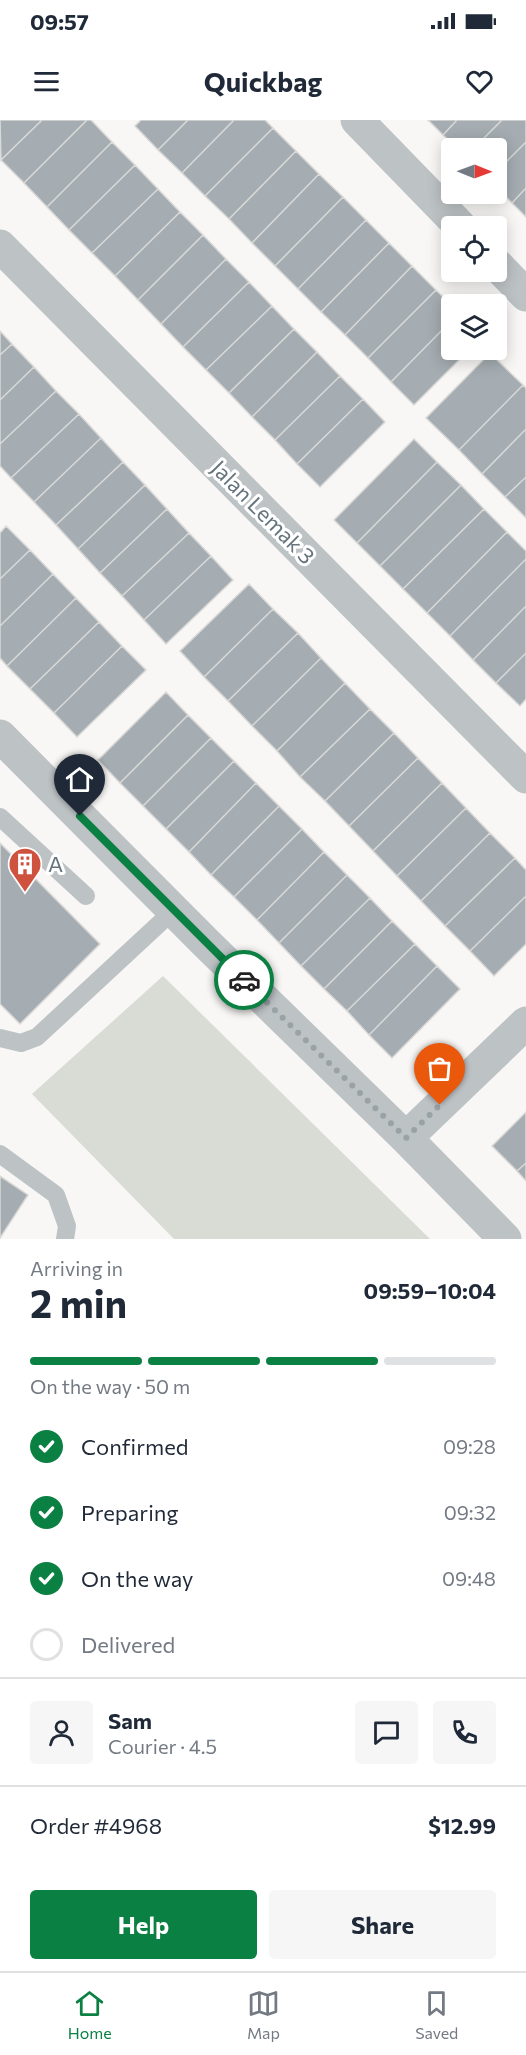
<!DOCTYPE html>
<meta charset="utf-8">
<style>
body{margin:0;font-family:Commissioner,sans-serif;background:#f6f6f7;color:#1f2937;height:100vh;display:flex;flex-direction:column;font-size:22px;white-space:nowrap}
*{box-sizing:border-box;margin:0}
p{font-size:20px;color:#747a83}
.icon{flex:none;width:33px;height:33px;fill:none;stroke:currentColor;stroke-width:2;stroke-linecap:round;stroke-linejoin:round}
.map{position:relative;height:1119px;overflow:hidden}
.side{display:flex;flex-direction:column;background:#fff;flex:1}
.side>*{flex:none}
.needle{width:39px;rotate:91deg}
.tools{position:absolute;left:441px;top:18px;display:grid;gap:12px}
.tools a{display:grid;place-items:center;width:66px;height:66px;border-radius:6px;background:#fff;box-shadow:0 3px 15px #0003;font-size:30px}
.pin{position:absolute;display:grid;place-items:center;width:51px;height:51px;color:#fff;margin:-62px -26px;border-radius:50% 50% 50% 0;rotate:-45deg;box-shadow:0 0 6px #0007}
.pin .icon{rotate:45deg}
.courier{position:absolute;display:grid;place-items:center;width:60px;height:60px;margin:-30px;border:4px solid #0b8043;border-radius:50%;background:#fff;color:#222;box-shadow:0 2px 8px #0007}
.headline em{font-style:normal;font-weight:700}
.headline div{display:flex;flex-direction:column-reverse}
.headline{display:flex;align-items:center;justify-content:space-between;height:102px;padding:0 30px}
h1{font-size:39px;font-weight:700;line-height:45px}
.bar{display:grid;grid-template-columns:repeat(4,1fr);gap:9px 6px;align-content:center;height:72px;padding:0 30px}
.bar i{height:8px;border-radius:4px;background:#e0e1e3}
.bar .selected{background:#0b8043}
.bar p{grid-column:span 4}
.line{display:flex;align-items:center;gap:15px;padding:0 30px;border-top:2px solid #e0e1e3}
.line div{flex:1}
.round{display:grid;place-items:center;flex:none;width:63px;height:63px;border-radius:6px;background:#f6f6f7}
ol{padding:0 30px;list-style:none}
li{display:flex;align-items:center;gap:18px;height:66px}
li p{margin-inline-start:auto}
li .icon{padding:6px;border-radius:50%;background:#0b8043;color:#fff;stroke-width:4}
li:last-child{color:#747a83}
li i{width:33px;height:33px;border:3px solid #e0e1e3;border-radius:50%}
.cta{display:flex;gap:12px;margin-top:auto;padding:12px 30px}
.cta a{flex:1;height:69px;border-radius:6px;background:#0b8043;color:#fff;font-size:24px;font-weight:700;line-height:69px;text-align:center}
.cta a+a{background:#f6f6f7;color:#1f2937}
.status{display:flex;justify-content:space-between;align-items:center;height:42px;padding:0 30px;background:#fff;direction:ltr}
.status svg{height:16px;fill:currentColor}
header{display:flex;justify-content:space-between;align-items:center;height:78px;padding:0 30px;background:#fff;font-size:27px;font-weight:700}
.dock{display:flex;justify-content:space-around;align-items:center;height:84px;border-top:2px solid #e0e1e3;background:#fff;font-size:16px;color:#747a83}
.dock a{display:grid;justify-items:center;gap:3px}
.dock .selected{color:#0b8043}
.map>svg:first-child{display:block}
</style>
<div class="status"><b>09:57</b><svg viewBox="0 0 49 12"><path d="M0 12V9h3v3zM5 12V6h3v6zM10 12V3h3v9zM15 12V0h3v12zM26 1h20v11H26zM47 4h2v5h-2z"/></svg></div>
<header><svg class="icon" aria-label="menu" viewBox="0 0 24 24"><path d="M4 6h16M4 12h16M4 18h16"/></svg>Quickbag<svg class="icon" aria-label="heart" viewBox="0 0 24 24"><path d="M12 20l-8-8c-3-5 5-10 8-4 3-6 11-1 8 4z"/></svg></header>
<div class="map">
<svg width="526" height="1119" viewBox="0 0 526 1119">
<rect width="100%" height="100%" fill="#f8f7f5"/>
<path fill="#d8dcd5" d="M163,856L430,1119H174L32,974Z"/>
<path fill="#a5adb2" stroke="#d9d9d8" stroke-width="1.5" d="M0,0H42L1,40Z
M42,0H87L24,63L1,40Z
M87,0H91L112,22L47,87L24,63Z
M141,0H188L158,30L135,6Z
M188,0H234L182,53L158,30Z
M234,0H265L273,8L205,76L182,53Z
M428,0H457L443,15Z
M457,0H502L474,28H457L443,15Z
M502,0H526V22L496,52V28H474Z
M273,8L296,31L229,99L205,76Z
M112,22L135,45L69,110L47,87Z
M526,22V68L512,83L496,67V52Z
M296,31L319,54L252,123L229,99Z
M135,45L158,69L92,133L69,110Z
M319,54L343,77L275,146L252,123Z
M526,68V97L512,83Z
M158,69L180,92L115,156L92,133Z
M343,77L366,100L298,169L275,146Z
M180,92L203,115L138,180L115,156Z
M366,100L389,123L321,192L298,169Z
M203,115L226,139L161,204L138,180Z
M389,123L412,146L345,215L321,192Z
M226,139L249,162L183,227L161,204Z
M412,146L436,170L368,238L345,215Z
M249,162L272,186L206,250L183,227Z
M436,170L452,186V200L391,262L368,238Z
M272,186L294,209L229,273L206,250Z
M452,200V230H469L414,285L391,262Z
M294,209L317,232L252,297L229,273Z
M0,211L12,224L0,235Z
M12,224L34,247L0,280V235Z
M317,232L340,256L275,320L252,297Z
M490,233L523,265L459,330L426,298Z
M34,247L56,271L0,324V280Z
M340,256L363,279L297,344L275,320Z
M523,265L526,268V309L482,354L459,330Z
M56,271L79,294L11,358L0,346V324Z
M363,279L385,302L320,367L297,344Z
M79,294L101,318L34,382L11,358Z
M526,309V357L505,377L482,354Z
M101,318L123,342L56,405L34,382Z
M414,319L437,342L357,423L334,400Z
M123,342L145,365L78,429L56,405Z
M437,342L461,365L380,446L357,423Z
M526,357V398L505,377Z
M145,365L167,389L100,453L78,429Z
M461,365L484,389L403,469L380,446Z
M167,389L189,413L122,476L100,453Z
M484,389L507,412L427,493L403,469Z
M6,406L30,430L0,459V413Z
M507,412L526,431V439L450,516L427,493Z
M189,413L211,436L144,500L122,476Z
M30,430L53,454L0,506V459Z
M211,436L233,460L166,524L144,500Z
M526,439V486L473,540L450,516Z
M53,454L76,478L7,546L0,538V506Z
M249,464L273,489L204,557L180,531Z
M76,478L99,502L30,569L7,546Z
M526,486V533L496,563L473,540Z
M273,489L298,513L228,581L204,557Z
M99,502L122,526L54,593L30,569Z
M298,513L321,538L252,606L228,581Z
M122,526L146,550L77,617L54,593Z
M526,533V579L520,586L496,563Z
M321,538L345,563L277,631L252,606Z
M345,563L370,589L300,657L277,631Z
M166,572L188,595L120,663L98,640Z
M370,589L394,613L325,681L300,657Z
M188,595L211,618L143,686L120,663Z
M394,613L418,638L349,706L325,681Z
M211,618L234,641L166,709L143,686Z
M418,638L442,663L373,731L349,706Z
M234,641L256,663L189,732L166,709Z
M256,663L279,686L211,755L189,732Z
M442,663L466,688L397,756L373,731Z
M279,686L302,709L234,777L211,755Z
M466,688L490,713L421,781L397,756Z
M302,709L324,732L257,800L234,777Z
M490,713L515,738L445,806L421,781Z
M0,723L100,824L20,904L0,884Z
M324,732L347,755L279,823L257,800Z
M515,738L526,750V776L470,831L445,806Z
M347,755L370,778L301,846L279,823Z
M526,776V824L494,856L470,831Z
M370,778L392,801L324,869L301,846Z
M392,801L415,824L347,891L324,869Z
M415,824L437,846L369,915L347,891Z
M437,846L460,869L392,938L369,915Z
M526,992V1043L517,1051L492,1026Z
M526,1043V1061L517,1051Z
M0,1056L28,1075L0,1118Z"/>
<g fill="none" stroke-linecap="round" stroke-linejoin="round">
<path stroke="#bdc2c5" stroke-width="18" d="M0,697L86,776
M0,918L21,923L37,917L174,790
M0,1034L56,1075L67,1106L65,1119"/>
<path stroke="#bdc2c5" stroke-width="33" d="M357,0L460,106
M0,126L526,657
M496,144L526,175
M0,616L206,823L406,1018L505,1119
M406,1018L526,903"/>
</g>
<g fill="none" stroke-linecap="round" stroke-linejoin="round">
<path stroke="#99a2a7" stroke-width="6" stroke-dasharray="0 10.8" d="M244,860L406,1018L440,985"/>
<path stroke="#0b8043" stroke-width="8" d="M80,696L244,860"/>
</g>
<defs>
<g id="building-pin" transform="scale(1.725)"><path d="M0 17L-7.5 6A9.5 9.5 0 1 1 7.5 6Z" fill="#cf523e" stroke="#fff"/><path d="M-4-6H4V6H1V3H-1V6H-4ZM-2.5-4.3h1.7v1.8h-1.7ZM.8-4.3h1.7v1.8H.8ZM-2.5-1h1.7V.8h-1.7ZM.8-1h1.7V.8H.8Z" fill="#fff"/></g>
</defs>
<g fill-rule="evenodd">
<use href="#building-pin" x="25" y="744"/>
</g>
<g text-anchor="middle" stroke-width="6" stroke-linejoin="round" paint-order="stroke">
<g font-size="22" fill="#66757d" stroke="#fff">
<text transform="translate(263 392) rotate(45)" y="8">Jalan Lemak 3</text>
</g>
<g font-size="22" fill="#66757d" stroke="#fff" text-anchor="start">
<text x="48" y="752">A</text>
</g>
</g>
</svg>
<div class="tools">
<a><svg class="needle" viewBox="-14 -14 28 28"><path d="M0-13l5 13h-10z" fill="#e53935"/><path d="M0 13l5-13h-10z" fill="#747a83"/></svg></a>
<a><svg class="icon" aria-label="locate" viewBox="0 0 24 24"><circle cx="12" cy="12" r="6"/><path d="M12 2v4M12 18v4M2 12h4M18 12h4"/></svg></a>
<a><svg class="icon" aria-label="layers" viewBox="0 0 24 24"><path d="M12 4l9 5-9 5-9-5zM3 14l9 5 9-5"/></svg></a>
</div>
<div class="pin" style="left:440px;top:985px;background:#ea580c"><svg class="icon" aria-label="bag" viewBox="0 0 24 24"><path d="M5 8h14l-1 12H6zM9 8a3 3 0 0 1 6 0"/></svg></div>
<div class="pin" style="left:80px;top:696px;background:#1f2937"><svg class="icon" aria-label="home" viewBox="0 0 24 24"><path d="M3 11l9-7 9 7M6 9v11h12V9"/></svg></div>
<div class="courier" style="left:244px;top:860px"><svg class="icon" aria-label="car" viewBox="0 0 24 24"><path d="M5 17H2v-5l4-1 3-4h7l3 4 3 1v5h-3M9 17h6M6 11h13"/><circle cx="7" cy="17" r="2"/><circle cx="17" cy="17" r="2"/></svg></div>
</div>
<section class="side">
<div class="headline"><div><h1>2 min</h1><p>Arriving in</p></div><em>09:59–10:04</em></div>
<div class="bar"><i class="selected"></i><i class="selected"></i><i class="selected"></i><i></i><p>On the way · 50 m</p></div>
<ol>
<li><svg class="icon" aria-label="check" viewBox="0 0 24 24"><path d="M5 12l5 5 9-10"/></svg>Confirmed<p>09:28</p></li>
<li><svg class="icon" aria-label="check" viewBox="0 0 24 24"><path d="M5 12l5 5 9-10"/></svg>Preparing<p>09:32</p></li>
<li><svg class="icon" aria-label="check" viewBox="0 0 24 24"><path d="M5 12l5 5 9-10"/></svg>On the way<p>09:48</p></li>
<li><i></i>Delivered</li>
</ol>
<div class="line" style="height:108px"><a class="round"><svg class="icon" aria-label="person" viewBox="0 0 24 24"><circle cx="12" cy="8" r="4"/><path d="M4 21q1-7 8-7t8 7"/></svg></a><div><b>Sam</b><p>Courier · 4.5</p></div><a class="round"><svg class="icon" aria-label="chat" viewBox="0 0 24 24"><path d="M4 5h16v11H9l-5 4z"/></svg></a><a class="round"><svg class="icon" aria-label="phone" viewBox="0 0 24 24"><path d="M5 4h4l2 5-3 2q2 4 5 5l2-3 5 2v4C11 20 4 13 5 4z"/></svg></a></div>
<div class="line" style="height:78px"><div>Order #4968</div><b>$12.99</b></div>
<div class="cta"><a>Help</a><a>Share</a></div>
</section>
<nav class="dock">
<a class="selected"><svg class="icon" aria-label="home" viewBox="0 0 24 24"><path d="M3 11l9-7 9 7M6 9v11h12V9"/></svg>Home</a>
<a><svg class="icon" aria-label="map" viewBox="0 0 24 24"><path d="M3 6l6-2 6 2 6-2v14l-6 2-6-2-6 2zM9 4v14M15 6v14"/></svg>Map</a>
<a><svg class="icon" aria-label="saved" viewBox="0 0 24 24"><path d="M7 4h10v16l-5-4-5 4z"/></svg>Saved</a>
</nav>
